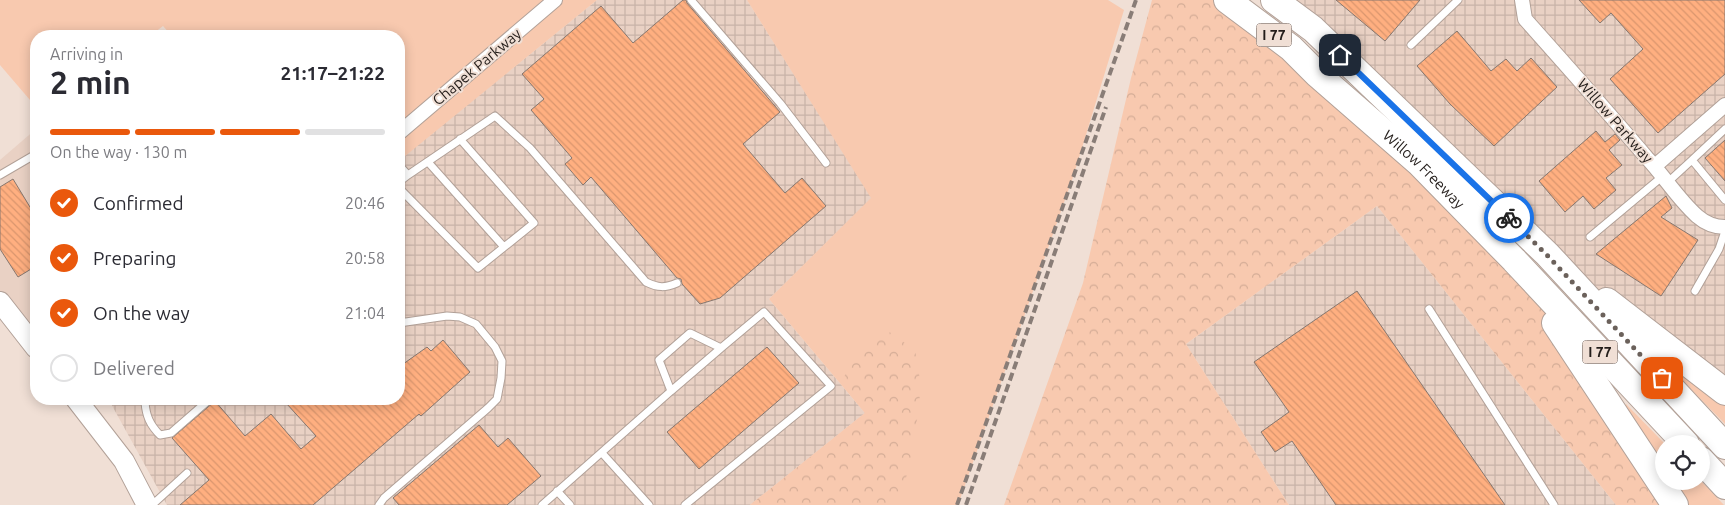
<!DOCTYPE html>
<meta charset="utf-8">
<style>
body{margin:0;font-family:Ubuntu,sans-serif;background:#f2f2f3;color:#2b2b33;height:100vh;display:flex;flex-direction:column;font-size:19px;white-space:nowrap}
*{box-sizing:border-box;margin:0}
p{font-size:16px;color:#7c7c81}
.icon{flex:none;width:28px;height:28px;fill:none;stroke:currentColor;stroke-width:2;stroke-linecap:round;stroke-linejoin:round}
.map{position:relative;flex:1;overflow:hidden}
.panel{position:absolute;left:30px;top:30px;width:375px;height:375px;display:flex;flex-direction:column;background:#fff;border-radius:20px;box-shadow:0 2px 12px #0003}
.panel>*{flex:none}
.controls{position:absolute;left:1655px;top:435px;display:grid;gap:10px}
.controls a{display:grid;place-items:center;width:55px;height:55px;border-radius:50%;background:#fff;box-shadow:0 2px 12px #0003;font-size:25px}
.pin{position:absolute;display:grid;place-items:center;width:42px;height:42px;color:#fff;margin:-21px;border-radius:10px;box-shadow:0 2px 8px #0006}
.courier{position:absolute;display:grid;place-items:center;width:50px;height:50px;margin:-25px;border:4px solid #1a73e8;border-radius:50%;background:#fff;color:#222;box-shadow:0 1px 6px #0007}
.head em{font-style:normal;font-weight:700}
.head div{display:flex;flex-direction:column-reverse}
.head{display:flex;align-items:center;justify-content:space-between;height:85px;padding:0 20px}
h1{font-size:32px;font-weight:700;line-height:38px}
.bar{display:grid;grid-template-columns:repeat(4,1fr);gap:8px 5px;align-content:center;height:60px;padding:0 20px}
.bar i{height:6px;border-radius:4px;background:#e1e1e2}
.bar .selected{background:#ea580c}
.bar p{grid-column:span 4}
ol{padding:0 20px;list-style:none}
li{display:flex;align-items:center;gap:15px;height:55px}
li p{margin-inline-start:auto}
li .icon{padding:5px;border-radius:50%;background:#ea580c;color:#fff;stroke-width:4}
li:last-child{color:#7c7c81}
li i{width:28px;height:28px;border:2px solid #e1e1e2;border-radius:50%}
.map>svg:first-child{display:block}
</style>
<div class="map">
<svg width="1725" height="505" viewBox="0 0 1725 505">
<defs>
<pattern id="industrial-grid" width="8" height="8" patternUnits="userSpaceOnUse" patternTransform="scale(1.25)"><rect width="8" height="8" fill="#e9d1c4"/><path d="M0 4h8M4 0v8" fill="none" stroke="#c8b3a8"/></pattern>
<pattern id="forest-crowns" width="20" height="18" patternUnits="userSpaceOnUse" patternTransform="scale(1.25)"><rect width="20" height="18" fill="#f8c9af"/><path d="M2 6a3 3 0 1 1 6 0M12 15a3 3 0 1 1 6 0" fill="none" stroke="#d4ac96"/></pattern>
<pattern id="building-back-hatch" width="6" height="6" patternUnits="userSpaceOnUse" patternTransform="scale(1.25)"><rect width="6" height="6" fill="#ffaf80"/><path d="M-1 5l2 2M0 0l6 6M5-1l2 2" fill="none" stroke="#da966e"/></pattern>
</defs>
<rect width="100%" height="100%" fill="#f0dfd5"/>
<path fill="#e9d1c4" d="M36,129V348L0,302V160Z"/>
<path fill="url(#industrial-grid)" d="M597,0H747L872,198L769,299L865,413L750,505H167L110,402L113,399H399V160Z
M1274,0H1725V392L1547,254Z
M1377,206L1616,505H1289L1186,344Z"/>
<path fill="#f8c9af" d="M0,0H597L399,161V36H172L163,26L150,36H36V107L0,65Z
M747,0H1108L1124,10L1074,174L958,505H750L865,413L769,299L871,198Z
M1686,374L1725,403V424L1681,379Z
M1626,404L1665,444L1664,472L1624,408Z
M1670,481H1701L1724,505H1685Z"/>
<path fill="url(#forest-crowns)" d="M1152,0H1227L1514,260L1675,505H1616L1377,206L1186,344L1289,505H1004L1083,283L1131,78Z
M888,331L915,350C917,363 921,378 920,392C919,414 908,489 896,505H750L865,413L843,386L846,369L867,346Z"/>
<path fill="url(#building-back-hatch)" stroke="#86776f" d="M683,0H686L687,3L780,112L743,144L785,193L802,178L826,206L720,298L700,304L682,284L681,279L677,278L591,177L583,185L565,164L572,158L531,110L544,99L522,74L601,6L633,43Z
M1336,0H1420L1385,41Z
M1579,0H1725V74L1658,133L1610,79L1643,49L1611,13L1600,23Z
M1457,31L1491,71L1506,59L1517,71L1531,58L1557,87L1494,146L1450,104L1417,66Z
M1596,131L1605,142L1615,134L1620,140L1609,150L1622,165L1606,178L1616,190L1594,209L1583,196L1565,212L1539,181Z
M1725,140V181L1705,158Z
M13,179L36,217V266L18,277L0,249V187Z
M1666,196L1672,208L1661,217L1698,240L1661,296L1596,254Z
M1357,291L1505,505H1336L1292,441L1275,452L1261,432L1289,412L1254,362Z
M443,340L470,372L421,416L419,414L313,505H180L209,480L172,438L215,401L245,436L271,414L301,449L316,436L286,403L291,399H399V367L427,347L431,351Z
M767,347L799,383L699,469L667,432Z
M479,425L498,447L508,438L541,476L507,505H399L393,498Z"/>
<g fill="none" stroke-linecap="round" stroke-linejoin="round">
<g stroke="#b2a198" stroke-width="9">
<path id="lane" d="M691,0L780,103L826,163
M1411,45L1458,0
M1692,160L1725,129
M428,162L504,247
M399,165L408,175L495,116L530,148L646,282C658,288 665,288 677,283
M0,175L36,154
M399,182L408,175
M1668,182L1692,160L1725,200
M399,188L478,268L534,223L460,139
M1590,237L1663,176
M1695,291L1719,249L1725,231
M1429,309L1554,505
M671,391L721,348
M149,399L145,402C146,416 150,425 160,435L171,433L210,399
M602,453L649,505
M557,491L570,505
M152,505L187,473
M379,505L384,498L488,408L497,399L501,378L502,361L495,347L476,324L460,317L447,316L399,323
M542,505L671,391L659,360L690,333L721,348L764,312L831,386L685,505"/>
</g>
<g stroke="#b2a198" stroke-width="16">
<path id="street" d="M1522,0L1525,19C1566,65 1607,111 1647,158C1664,176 1678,199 1697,216C1705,223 1715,227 1725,227
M399,133L555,0
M1655,166L1725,105"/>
</g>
<g stroke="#b2a198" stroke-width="22">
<path id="secondary" d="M0,302L36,348
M76,399L124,461L147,505"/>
</g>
<g stroke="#b2a198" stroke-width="28">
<g id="highway">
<path id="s1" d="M1227,0L1291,48L1318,75L1419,163L1514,260L1686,444"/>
<path d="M1274,0L1313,29L1547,254L1725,446"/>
<path d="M1607,301L1725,392"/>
<path d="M1555,323L1675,505"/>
<path d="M1701,460L1725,486"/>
</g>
</g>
<use href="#lane" stroke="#fff" stroke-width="7"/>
<use href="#street" stroke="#fff" stroke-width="14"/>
<use href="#secondary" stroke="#fff" stroke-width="20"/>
<use href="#highway" stroke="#fff" stroke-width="26"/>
<path stroke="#897d77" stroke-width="4" stroke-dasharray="8 4" stroke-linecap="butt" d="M957,505L1136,0
M966,505L1106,107"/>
</g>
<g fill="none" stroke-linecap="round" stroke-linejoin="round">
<path stroke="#6b615b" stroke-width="5" stroke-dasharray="0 9" d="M1509,218L1546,254L1662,378"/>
<path stroke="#1a73e8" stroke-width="6" d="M1340,55L1509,218"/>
</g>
<g text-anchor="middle" stroke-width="4" stroke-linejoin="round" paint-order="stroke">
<g fill="#f0dfd5" stroke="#605752" stroke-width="1">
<rect x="1256.5" y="23.5" width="35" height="23" rx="4"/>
<rect x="1582.5" y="340.5" width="35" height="23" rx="4"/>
</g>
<g font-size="14" font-weight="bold" fill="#231d1a">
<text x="1274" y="40">I 77</text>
<text x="1600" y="357">I 77</text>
</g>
<g font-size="15" fill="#231d1a" stroke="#f0dfd5">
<text transform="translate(477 67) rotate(-40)" y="5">Chapek Parkway</text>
<text transform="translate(1615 121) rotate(49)" y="5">Willow Parkway</text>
<text dy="5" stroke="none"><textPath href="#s1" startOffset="260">Willow Freeway</textPath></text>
</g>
</g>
</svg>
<div class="controls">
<a><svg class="icon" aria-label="locate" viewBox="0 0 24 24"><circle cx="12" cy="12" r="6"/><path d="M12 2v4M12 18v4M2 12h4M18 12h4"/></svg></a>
</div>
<div class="pin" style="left:1662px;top:378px;background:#ea580c"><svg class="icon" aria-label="bag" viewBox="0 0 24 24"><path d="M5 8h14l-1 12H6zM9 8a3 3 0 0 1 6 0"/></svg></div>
<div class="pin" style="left:1340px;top:55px;background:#1f2937"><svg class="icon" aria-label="home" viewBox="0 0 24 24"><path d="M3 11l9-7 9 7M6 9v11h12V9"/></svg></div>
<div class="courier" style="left:1509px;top:218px"><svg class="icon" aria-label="bike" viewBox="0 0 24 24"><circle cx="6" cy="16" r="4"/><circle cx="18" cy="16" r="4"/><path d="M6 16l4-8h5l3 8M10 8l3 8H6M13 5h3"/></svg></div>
<section class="panel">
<div class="head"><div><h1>2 min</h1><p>Arriving in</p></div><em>21:17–21:22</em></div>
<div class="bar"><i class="selected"></i><i class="selected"></i><i class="selected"></i><i></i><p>On the way · 130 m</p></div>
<ol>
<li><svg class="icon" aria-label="check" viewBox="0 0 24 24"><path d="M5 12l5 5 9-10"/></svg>Confirmed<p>20:46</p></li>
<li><svg class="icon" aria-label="check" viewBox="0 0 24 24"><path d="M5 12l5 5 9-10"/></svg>Preparing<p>20:58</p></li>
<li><svg class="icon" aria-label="check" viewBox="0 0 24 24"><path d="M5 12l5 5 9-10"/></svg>On the way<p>21:04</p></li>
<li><i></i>Delivered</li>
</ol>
</section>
</div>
